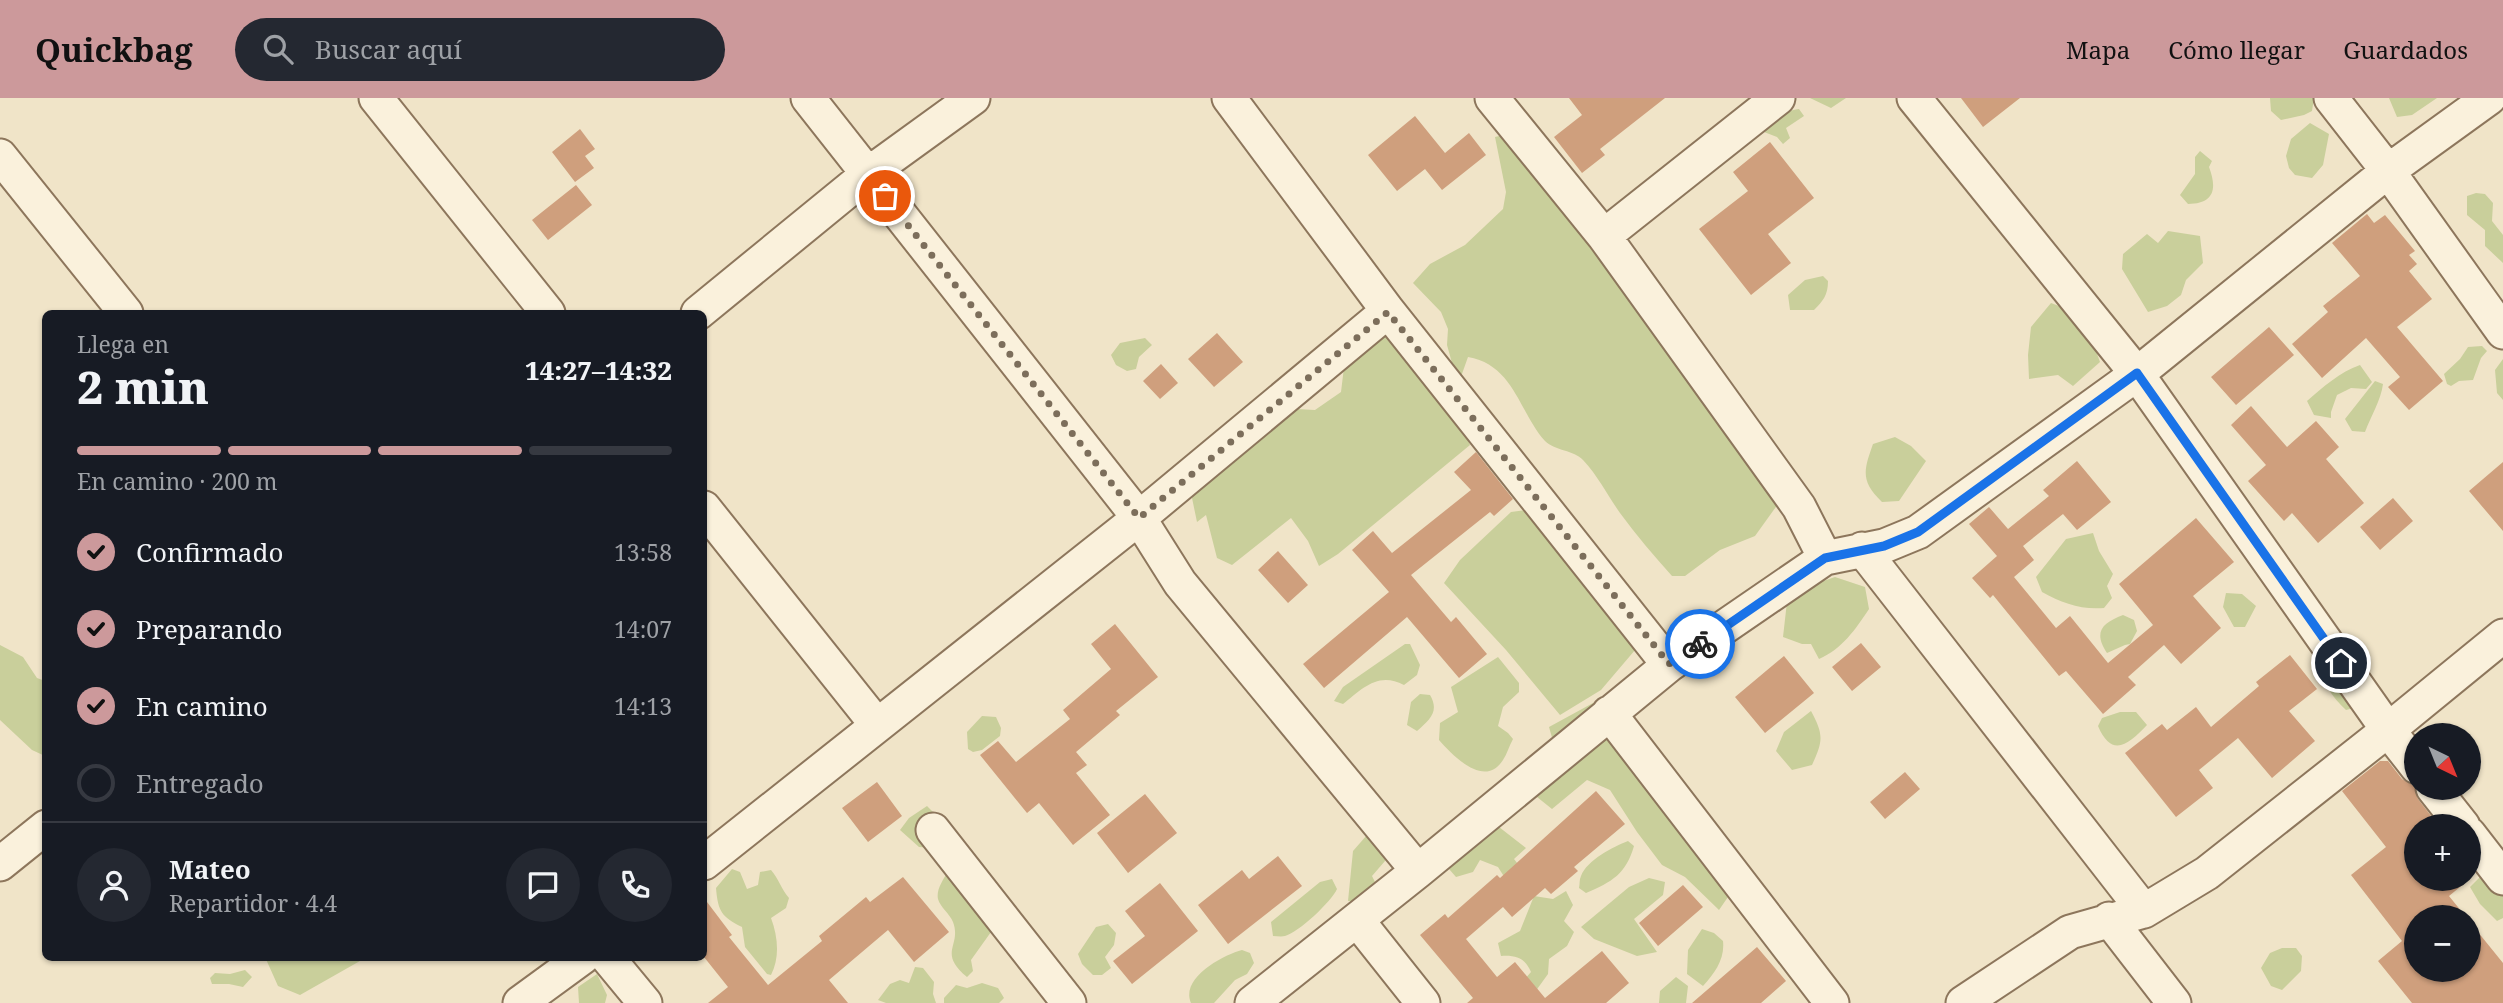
<!DOCTYPE html>
<html lang="es">
<meta charset="utf-8">
<style>
body{margin:0;font-family:"Noto Serif",serif;background:#242831;color:#f1f3f6;height:100vh;display:flex;flex-direction:column;font-size:26px;white-space:nowrap}
*{box-sizing:border-box;margin:0}
p{font-size:23px;color:#9ea1a6}
.icon{flex:none;width:38px;height:38px;fill:none;stroke:currentColor;stroke-width:2;stroke-linecap:round;stroke-linejoin:round}
.map{position:relative;flex:1;overflow:hidden}
.panel{position:absolute;left:42px;top:212px;width:665px;height:651px;display:flex;flex-direction:column;background:#171b24;border-radius:10px;box-shadow:0 2px 5px #0004}
.panel>*{flex:none}
.needle{width:46px;rotate:137deg}
.controls{position:absolute;left:2404px;top:625px;display:grid;gap:14px}
.controls a{display:grid;place-items:center;width:77px;height:77px;border-radius:50%;background:#171b24;box-shadow:0 2px 5px #0004;font-size:35px}
.pin{position:absolute;display:grid;place-items:center;width:60px;height:60px;color:#fff;margin:-30px;border:4px solid #fff;border-radius:50%;box-shadow:0 2px 7px #0007}
.courier{position:absolute;display:grid;place-items:center;width:70px;height:70px;margin:-35px;border:5px solid #1a73e8;border-radius:50%;background:#fff;color:#222;box-shadow:0 2px 9px #0007}
.head em{font-style:normal;font-weight:800}
.head div{display:flex;flex-direction:column-reverse}
.head{display:flex;align-items:center;justify-content:space-between;height:119px;padding:0 35px}
h1{font-size:46px;font-weight:800;line-height:52px}
.bar{display:grid;grid-template-columns:repeat(4,1fr);gap:10px 7px;align-content:center;height:84px;padding:0 35px}
.bar i{height:9px;border-radius:5px;background:#363941}
.bar .selected{background:#cc999b}
.bar p{grid-column:span 4}
.line{display:flex;align-items:center;gap:18px;padding:0 35px;border-top:2px solid #363941}
.line div{flex:1}
.round{display:grid;place-items:center;flex:none;width:74px;height:74px;border-radius:37px;background:#242831}
ol{padding:0 35px;list-style:none}
li{display:flex;align-items:center;gap:21px;height:77px}
li p{margin-inline-start:auto}
li .icon{padding:7px;border-radius:50%;background:#cc999b;color:#111;stroke-width:4}
li:last-child{color:#9ea1a6}
li i{width:38px;height:38px;border:4px solid #363941;border-radius:50%}
header{display:flex;align-items:center;gap:42px;box-sizing:border-box;height:98px;padding:0 35px;background:#cc999b;color:#111}
header strong{font-size:33px}
nav{display:flex;gap:38px;margin-inline-start:auto;font-size:24px}
.search{width:490px;height:63px;background:#242831;display:flex;align-items:center;gap:18px;box-sizing:border-box;padding:0 24px;border-radius:38px;color:#9ea1a6;font-size:26px}
.map>svg:first-child{display:block}
</style>
<header>
<strong>Quickbag</strong>
<div class="search"><svg class="icon" aria-label="search" viewBox="0 0 24 24"><circle cx="10" cy="10" r="6"/><path d="M15 15l6 6"/></svg>Buscar aquí</div>
<nav><a>Mapa</a><a>Cómo llegar</a><a>Guardados</a></nav>
</header>
<div class="map">
<svg width="2503" height="905" viewBox="0 0 2503 905">
<rect width="100%" height="100%" fill="#f0e4c8"/>
<path fill="#c9cf9b" d="M1810,0H1846L1831,10Z
M2270,0H2314L2312,13L2304,17L2281,22L2271,13Z
M2389,0H2437L2412,17L2397,19Z
M1799,11L1804,18L1786,30L1790,40L1783,46L1777,39L1764,34C1773,17 1781,14 1799,11Z
M2310,25L2329,36L2323,67L2312,80L2295,77L2289,70L2286,58L2291,41Z
M1512,35L1778,406L1755,438L1720,452L1685,478H1672C1654,458 1636,437 1620,415C1608,398 1598,378 1583,362C1574,352 1555,353 1545,343C1519,314 1514,267 1468,259L1458,287L1449,276L1452,265L1447,247L1448,231L1441,214L1413,185L1430,166L1465,147L1503,111L1506,94L1495,39Z
M2200,53L2212,63L2209,69C2217,90 2215,106 2188,106L2180,97L2195,76V59Z
M2476,95L2485,96L2493,105L2492,123L2503,137V165L2485,148V132L2467,117V98Z
M2168,133L2200,138L2203,165L2186,182L2181,197L2167,208L2148,214L2122,171L2123,156L2147,136L2158,145Z
M1823,178L1828,183C1828,197 1823,203 1814,212H1790L1788,197L1805,182Z
M2051,205L2072,213L2092,242L2100,264L2073,288L2058,277L2029,281L2028,257L2031,229Z
M1382,235L1406,248L1453,304L1470,347L1338,456L1319,468L1308,443L1291,420L1232,467L1217,460L1206,417L1197,424L1192,400L1196,391L1296,311L1315,312L1341,294L1345,261Z
M1145,240L1152,247L1139,259L1136,271L1127,273L1116,267L1111,257L1120,245Z
M2482,248L2487,253L2481,260L2473,282L2459,283L2451,288L2447,286L2444,276L2460,261L2468,249Z
M2503,261V302L2497,295L2495,272Z
M2360,267L2372,284L2366,291L2351,290L2337,297L2331,314V320L2314,317L2307,303C2323,289 2340,274 2360,267Z
M2375,283L2383,286C2381,302 2371,318 2365,334L2352,333L2345,321Z
M1895,339L1911,348L1926,363L1899,403L1882,404C1861,383 1863,374 1873,346Z
M1534,411L1641,545L1601,592L1560,617L1506,552L1444,485L1460,462L1511,414Z
M2093,435L2099,453L2113,476L2107,488L2112,500L2104,510C2081,512 2062,505 2042,494L2036,479L2066,441Z
M1835,479L1865,489L1869,511C1855,532 1842,551 1819,561L1811,546H1802L1783,539L1788,495Z
M2226,495L2242,496L2256,508L2245,529H2234L2223,509Z
M2123,517L2134,522L2137,533L2130,546L2125,547L2107,555C2093,534 2102,525 2123,517Z
M1405,546H1410L1420,567L1417,577L1404,587C1378,573 1362,591 1343,606L1334,603L1343,589Z
M0,547L23,559L37,580L45,583V658L32,652L0,622Z
M2327,554L2361,608L2346,612C2331,598 2323,584 2316,565Z
M1498,559L1519,585V594L1503,609L1498,628L1508,635L1513,641C1509,648 1507,656 1503,662C1485,691 1453,658 1439,642L1440,625L1458,614L1451,589Z
M1420,596L1430,597C1440,614 1429,622 1417,633L1407,627L1411,604Z
M1604,599L1739,783L1719,812L1685,779L1662,767L1637,734L1610,692L1587,682L1552,711L1532,695L1557,657L1549,629Z
M1811,613C1824,637 1823,643 1812,667L1792,672L1776,653L1784,634Z
M2120,614H2136L2147,627C2129,646 2112,661 2098,628L2102,620Z
M982,618L996,619L1001,630L1000,638L982,652L973,654L968,651L967,634Z
M927,708L938,719L932,750L919,749L900,732L909,720Z
M1499,729L1526,750L1514,761L1527,778L1510,788L1498,769L1480,762L1473,774L1456,779L1442,763L1482,733Z
M1367,737L1391,748L1385,763L1372,778L1377,788L1356,803H1348L1353,753Z
M1628,743L1634,748C1626,776 1612,784 1586,795L1579,790C1580,786 1579,782 1581,778C1587,762 1613,749 1628,743Z
M732,771L740,774L747,791L758,787L760,774L771,772C779,781 781,791 789,800L786,810L771,820C778,839 780,859 771,877L767,876L745,849L742,829C722,819 718,814 716,790Z
M2503,772V820L2497,823L2480,806L2470,789L2485,774Z
M947,775L1001,820L971,862L973,873L967,879C937,854 962,848 953,824C950,816 940,809 938,801C936,792 943,782 947,775Z
M1649,780L1665,784L1663,797L1634,821L1657,854L1637,858L1594,841L1581,829L1629,789Z
M1332,781L1337,791C1332,803 1298,835 1285,838C1281,839 1277,838 1273,838L1271,824L1320,784Z
M1566,793L1573,807L1564,823L1574,834L1567,848L1549,861L1548,876L1535,894L1517,890L1531,874C1525,860 1516,857 1501,858L1498,845L1520,833L1534,798L1553,801Z
M1108,826L1116,835L1114,847L1105,859L1111,870L1102,877H1093L1082,866L1078,856L1096,829Z
M1702,831L1714,835L1723,843C1725,861 1715,875 1703,888L1687,876L1688,852Z
M2282,850H2296L2302,858L2301,873L2282,892L2271,888L2261,870L2270,855Z
M1242,852L1250,855L1254,865L1247,876L1235,882L1214,905H1191C1180,880 1223,857 1242,852Z
M265,859H367L300,897L278,888Z
M915,869L923,870L934,884L933,896L936,905H886L878,902L890,886L900,882L909,885Z
M245,872L252,879L243,889L229,886H212L210,880L215,875L230,876Z
M597,876L607,897L605,905H579L578,889Z
M1676,879L1688,888L1686,905H1659L1660,893Z
M982,885L998,890L1004,900L999,905H944V900L956,887L967,890Z"/>
<path fill="#cf9f7d" d="M1569,0H1665L1600,51L1605,57L1582,75L1554,39L1582,17Z
M1961,0H2020L1983,29Z
M1415,18L1445,55L1469,35L1486,57L1442,92L1425,71L1397,93L1368,57Z
M580,31L595,51L585,58L594,70L575,84L552,54Z
M1770,44L1814,100L1768,136L1791,165L1751,197L1699,131L1748,93L1733,74Z
M576,87L592,107L548,142L532,122Z
M2367,116L2374,125L2385,117L2415,153L2409,157L2417,166L2409,173L2432,201L2397,229L2443,283L2409,312L2388,289L2400,279L2366,240L2322,280L2292,246L2328,214L2323,208L2360,178L2332,145Z
M2269,229L2294,257L2236,307L2211,279Z
M1217,235L1243,264L1214,289L1188,261Z
M1161,266L1178,285L1160,301L1143,283Z
M2251,308L2287,349L2316,323L2339,349L2326,361L2364,405L2318,445L2292,415L2284,423L2248,383L2266,367L2231,327Z
M1476,354L1513,401L1494,418L1490,414L1411,477L1451,524L1456,519L1487,556L1459,580L1407,519L1324,590L1303,566L1389,494L1352,452L1373,433L1392,455L1471,392L1454,374Z
M2077,363L2111,404L2077,432L2063,416L2023,448L2034,462L2014,479L2056,530L2070,518L2108,565L2153,527L2119,486L2196,420L2234,464L2193,498L2221,530L2181,566L2164,547L2128,579L2136,587L2103,616L2066,573L2059,578L1993,497L1990,500L1972,480L1997,458L1969,426L1989,409L2008,431L2049,398L2043,392Z
M2503,364V433L2469,393Z
M2393,400L2413,423L2380,452L2360,429Z
M1278,453L1308,487L1288,505L1258,472Z
M1115,526L1158,579L1116,613L1120,617L1076,654L1087,667L1076,675L1110,717L1073,747L1039,705L1027,715L980,657L998,643L1016,664L1070,621L1063,612L1111,571L1091,546Z
M1861,545L1881,569L1852,593L1832,569Z
M2290,557L2317,591L2289,613L2315,643L2272,680L2238,640L2199,672L2213,690L2176,719L2125,655L2162,626L2167,632L2196,609L2211,629L2259,588L2256,584Z
M1784,558L1814,595L1765,635L1735,599Z
M2380,663H2388L2402,681L2414,688L2418,701L2435,723L2429,728H2417V780H2471L2449,798L2466,819H2417V872H2469V823L2503,865V905H2412L2378,863L2402,843L2351,777L2386,749L2342,693Z
M1905,674L1920,691L1885,721L1870,704Z
M877,684L902,718L868,744L842,710Z
M1596,693L1625,726L1574,769L1578,773L1551,796L1545,790L1512,819L1503,809L1466,841L1497,879L1515,864L1545,900L1602,853L1629,885L1606,905H1467L1473,900L1420,837L1445,816L1448,820L1497,777L1500,780Z
M1145,696L1177,735L1128,775L1097,735Z
M1278,758L1302,788L1228,846L1198,807L1242,772L1249,781Z
M903,779L949,834L914,864L888,832L829,882L848,905H708L728,889L704,859V800L732,837L729,839L768,887L822,843L819,838L866,799L870,804Z
M1160,785L1198,833L1132,886L1113,863L1145,838L1125,813Z
M1683,787L1703,809L1658,848L1639,825Z
M1757,849L1786,883L1761,905H1692Z"/>
<g fill="none" stroke-linecap="round" stroke-linejoin="round">
<g stroke="#8d765c" stroke-width="37">
<path id="street" d="M376,0L548,215
M808,0L1139,420L1180,485L1418,773
M1229,0L1388,213L1669,567
M1492,0L1604,138L1799,409L1825,460
M1914,0L2137,276L2388,632L2417,669
M2331,0L2388,73L2503,234
M0,58L126,215
M1604,138L1778,0
M698,215L868,76L973,0
M704,410L877,627
M1862,451L2144,813
M1609,615L1832,905
M2433,690L2463,728
M933,732L1069,905
M2469,736L2503,780
M704,765L1139,420L1388,213
M0,766L46,729
M2109,821L2174,905
M1357,822L1423,905
M607,859L645,905
M520,905L583,859
M1252,905L1418,773L1669,567L1825,460L1884,448L1918,434L2137,276L2388,73L2489,0
M1963,905L2070,834L2144,813L2207,775L2388,632L2503,538"/>
</g>
<use href="#street" stroke="#faf1dc" stroke-width="33"/>
</g>
<g fill="none" stroke-linecap="round" stroke-linejoin="round">
<path stroke="#7c6e5b" stroke-width="7" stroke-dasharray="0 12.6" d="M885,98L1139,420L1388,214L1669,566L1700,546"/>
<path stroke="#1a73e8" stroke-width="9" d="M1700,546L1825,460L1884,448L1918,434L2137,275L2341,565"/>
</g>
</svg>
<div class="controls">
<a><svg class="needle" viewBox="-14 -14 28 28"><path d="M0-13l5 13h-10z" fill="#e53935"/><path d="M0 13l5-13h-10z" fill="#9ea1a6"/></svg></a>
<a>+</a>
<a>−</a>
</div>
<div class="pin" style="left:885px;top:98px;background:#ea580c"><svg class="icon" aria-label="bag" viewBox="0 0 24 24"><path d="M5 8h14l-1 12H6zM9 8a3 3 0 0 1 6 0"/></svg></div>
<div class="pin" style="left:2341px;top:565px;background:#1f2937"><svg class="icon" aria-label="home" viewBox="0 0 24 24"><path d="M3 11l9-7 9 7M6 9v11h12V9"/></svg></div>
<div class="courier" style="left:1700px;top:546px"><svg class="icon" aria-label="bike" viewBox="0 0 24 24"><circle cx="6" cy="16" r="4"/><circle cx="18" cy="16" r="4"/><path d="M6 16l4-8h5l3 8M10 8l3 8H6M13 5h3"/></svg></div>
<section class="panel">
<div class="head"><div><h1>2 min</h1><p>Llega en</p></div><em>14:27–14:32</em></div>
<div class="bar"><i class="selected"></i><i class="selected"></i><i class="selected"></i><i></i><p>En camino · 200 m</p></div>
<ol>
<li><svg class="icon" aria-label="check" viewBox="0 0 24 24"><path d="M5 12l5 5 9-10"/></svg>Confirmado<p>13:58</p></li>
<li><svg class="icon" aria-label="check" viewBox="0 0 24 24"><path d="M5 12l5 5 9-10"/></svg>Preparando<p>14:07</p></li>
<li><svg class="icon" aria-label="check" viewBox="0 0 24 24"><path d="M5 12l5 5 9-10"/></svg>En camino<p>14:13</p></li>
<li><i></i>Entregado</li>
</ol>
<div class="line" style="height:126px"><a class="round"><svg class="icon" aria-label="person" viewBox="0 0 24 24"><circle cx="12" cy="8" r="4"/><path d="M4 21q1-7 8-7t8 7"/></svg></a><div><b>Mateo</b><p>Repartidor · 4.4</p></div><a class="round"><svg class="icon" aria-label="chat" viewBox="0 0 24 24"><path d="M4 5h16v11H9l-5 4z"/></svg></a><a class="round"><svg class="icon" aria-label="phone" viewBox="0 0 24 24"><path d="M5 4h4l2 5-3 2q2 4 5 5l2-3 5 2v4C11 20 4 13 5 4z"/></svg></a></div>
</section>
</div>
